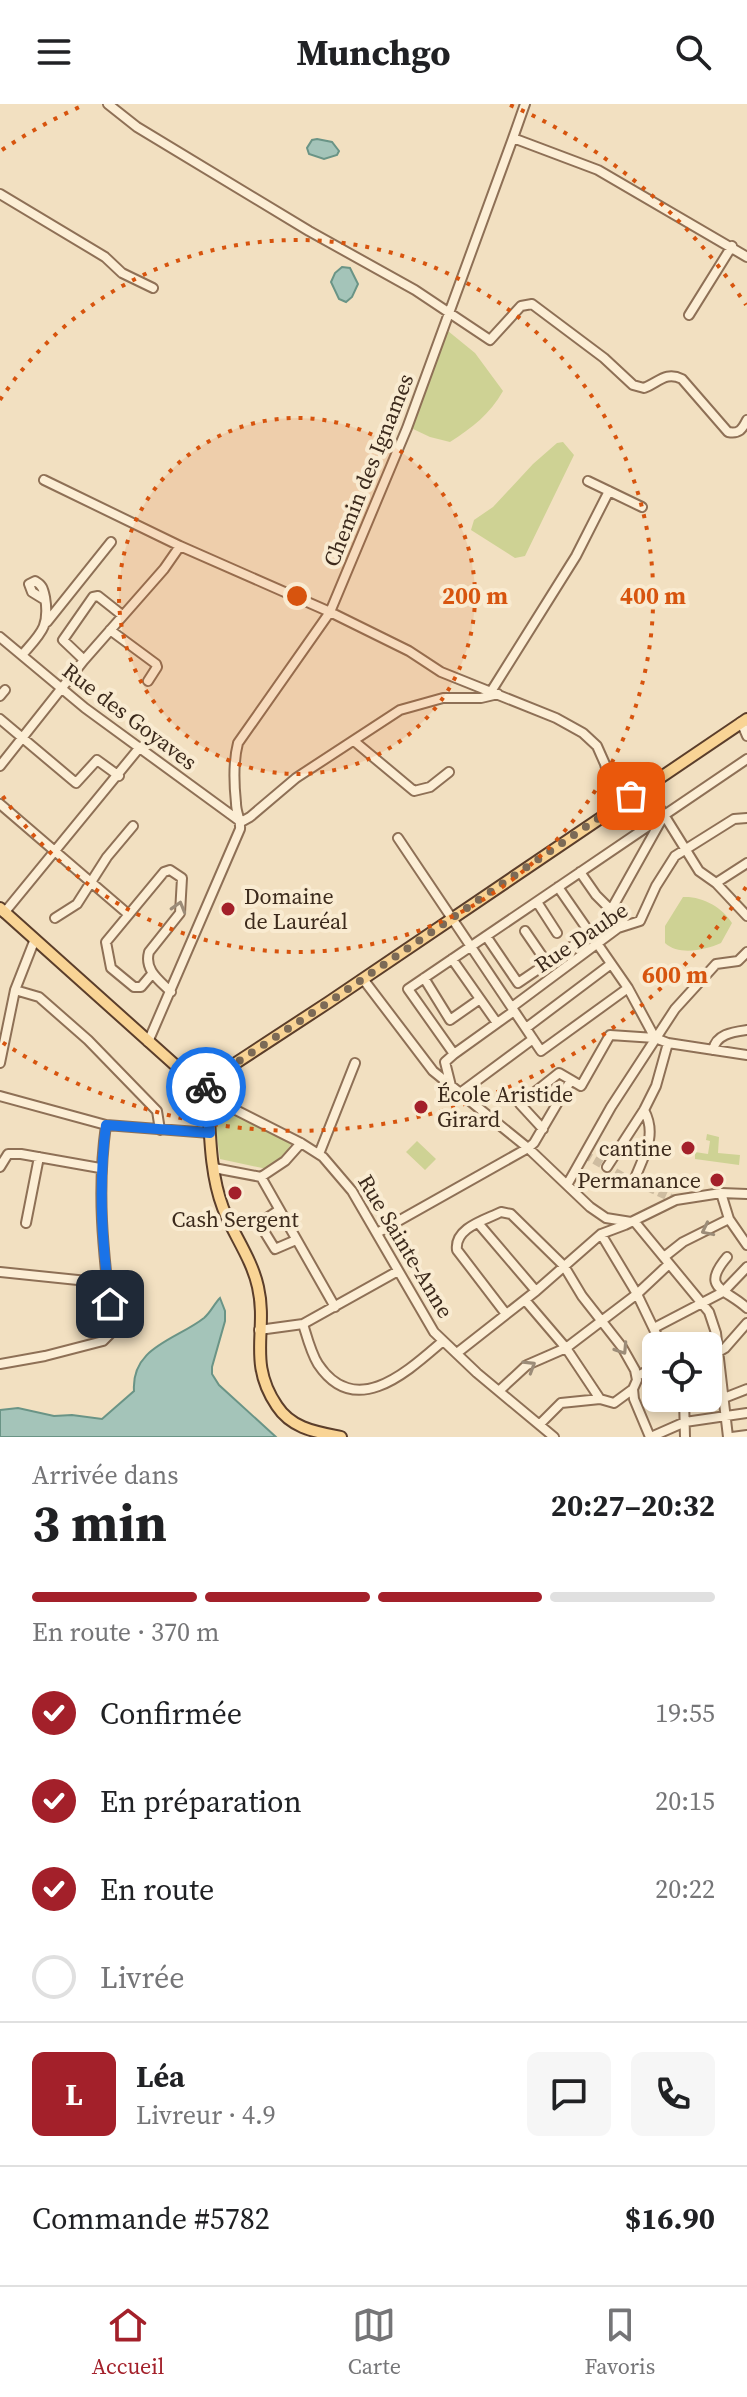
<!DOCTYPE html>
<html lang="fr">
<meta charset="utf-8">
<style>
body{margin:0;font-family:"Source Serif 4",serif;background:#f6f6f6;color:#202124;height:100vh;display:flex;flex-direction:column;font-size:30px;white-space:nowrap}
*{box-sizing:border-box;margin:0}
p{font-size:26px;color:#757577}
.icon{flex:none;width:44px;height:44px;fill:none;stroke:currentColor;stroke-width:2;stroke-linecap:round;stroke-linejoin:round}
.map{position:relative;height:1333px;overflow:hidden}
.side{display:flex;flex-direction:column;background:#fff;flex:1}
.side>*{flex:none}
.controls{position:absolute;left:642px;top:1228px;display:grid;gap:16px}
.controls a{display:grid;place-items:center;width:80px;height:80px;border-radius:12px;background:#fff;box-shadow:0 4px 12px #0003;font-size:40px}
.pin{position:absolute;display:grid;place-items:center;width:68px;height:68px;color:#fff;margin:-34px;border-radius:16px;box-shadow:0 4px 12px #0006}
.courier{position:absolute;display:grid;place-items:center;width:80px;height:80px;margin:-40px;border:6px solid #1a73e8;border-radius:50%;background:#fff;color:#222;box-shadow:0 2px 10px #0007}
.summary em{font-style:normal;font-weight:700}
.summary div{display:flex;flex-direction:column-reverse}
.summary{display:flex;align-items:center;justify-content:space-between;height:136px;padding:0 32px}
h1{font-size:52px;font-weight:700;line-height:60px}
.bar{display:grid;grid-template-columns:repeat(4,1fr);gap:12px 8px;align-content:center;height:96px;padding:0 32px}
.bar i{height:10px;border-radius:6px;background:#e0e0e0}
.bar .on{background:#a3202a}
.bar p{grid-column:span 4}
.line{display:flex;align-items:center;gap:20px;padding:0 32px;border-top:2px solid #e0e0e0}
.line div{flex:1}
.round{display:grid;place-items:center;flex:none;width:84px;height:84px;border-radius:12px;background:#f6f6f6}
ol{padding:0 32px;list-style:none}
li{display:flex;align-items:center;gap:24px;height:88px}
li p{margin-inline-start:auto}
li .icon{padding:8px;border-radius:50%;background:#a3202a;color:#fff;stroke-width:4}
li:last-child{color:#757577}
li i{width:44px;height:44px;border:4px solid #e0e0e0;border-radius:50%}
header{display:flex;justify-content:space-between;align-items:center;height:104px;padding:0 32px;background:#fff;font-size:36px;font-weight:700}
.tabs{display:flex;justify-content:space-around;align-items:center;height:112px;border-top:2px solid #e0e0e0;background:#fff;font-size:22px;color:#757577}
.tabs a{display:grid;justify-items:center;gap:4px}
.tabs .on{color:#a3202a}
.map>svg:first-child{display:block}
</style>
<header><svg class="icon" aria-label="menu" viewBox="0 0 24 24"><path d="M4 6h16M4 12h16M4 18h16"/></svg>Munchgo<svg class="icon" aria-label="search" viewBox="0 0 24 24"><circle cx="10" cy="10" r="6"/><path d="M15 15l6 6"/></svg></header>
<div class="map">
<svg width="747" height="1333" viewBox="0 0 747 1333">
<rect width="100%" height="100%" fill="#f2e0c1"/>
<path fill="#ced294" d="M448,227L475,249L503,287C490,310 472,324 450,338L430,333L411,324Z
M563,338L574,351L525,452L515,454L471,426L474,416L493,403L533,360L557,339Z
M683,793C702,792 722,803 732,819L721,839C705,846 679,852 665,839V822Z
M217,1002L292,1039L281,1055L267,1065L220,1055L214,1011Z
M707,1030L719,1033L718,1049L740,1051L739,1061L695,1055V1048L708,1050L710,1037L706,1036Z
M417,1037L436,1055L425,1066L406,1048Z"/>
<path fill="#a4c4b9" stroke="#6a9486" stroke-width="2" d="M317,35L332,38L339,47L337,51L324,55L309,50L307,44L312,36Z
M342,163L350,164L358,180L352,193L346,198L339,195L331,178L335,169Z
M220,1194L225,1207V1217L212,1263V1270L219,1281L276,1333H0V1306L18,1304L54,1312L72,1311L102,1315L134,1287C131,1243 176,1236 204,1214C211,1208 214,1200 220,1194Z"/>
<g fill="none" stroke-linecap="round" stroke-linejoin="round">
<path stroke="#cebca0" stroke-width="8" stroke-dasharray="8 4" stroke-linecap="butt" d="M584,1050L622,1072L676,1096"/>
<g stroke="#8e7056" stroke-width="12">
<path id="minor" d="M108,0L137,23L309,127L415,186L490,236L521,202L532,200L604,254L633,281L644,284C659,278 666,267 682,275L728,328C739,330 742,326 747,316
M513,34L525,0
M0,90L105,153L122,169L153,184
M689,211L732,142
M44,376L180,442L330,508L409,547L441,568L556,614L583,629L597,642L605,660L616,703
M588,377L642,403
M47,518L111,438
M110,526L156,560L157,563L148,577
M0,533L85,604L241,718L250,713L296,674L400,606L443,594H481L498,590
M22,551C41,529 50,523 45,493C43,484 42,481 35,477L29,480L32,488L45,496
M84,556L63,536L93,493L98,492L122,511
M492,586L576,452L609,387
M0,592L5,586
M0,615L76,679L97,656L119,672
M741,618L747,632
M354,637L414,687L430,683L449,668
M0,662L84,556L164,465L180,442
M646,682L699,767L716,779L747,759
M0,700L128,810
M398,734L541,947L628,884
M580,768L596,791L625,820
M716,779L747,812
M558,783L628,884L655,934L668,939L747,951
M537,798L557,829
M611,806L663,713
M4,809L140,643
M55,814L77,800L107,753L133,722
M525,827L547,859
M486,832L518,879L590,830
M452,855L497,919
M152,870L141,883H134L111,864L106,838L164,768L170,766L182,774L180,809L149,848C144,866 159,876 171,888
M424,874L450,916L480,895
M363,875L433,967L528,1044L590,1103L606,1114L631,1118
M15,886L39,893L88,936L157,1007L160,1026
M512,903L618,824L640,817L656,782L675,752L734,715L747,714
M526,924L611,860
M148,938L240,725C241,715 236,709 236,699C234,680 233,658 238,639L330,508L407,324L513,34L598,66L747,153
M713,946C716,930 733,928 747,926
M454,950L514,907
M0,959L15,886L35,835
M451,982L445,958L454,950L408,885L747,655
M460,989L533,935
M0,992L106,1021L210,1029
M210,993L301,1039L323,1053L352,1087L434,1228L477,1269L554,1333
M543,1025L520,1000L559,969L571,976
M319,1050L355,959
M0,1063L8,1050H21L100,1064
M607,1063L644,1006L656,982L668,939
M214,1064L261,1073L335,1203
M261,1073L285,1057L301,1039
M634,1077C643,1052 658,1032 644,1006
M567,1081L611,1003L675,905L716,860L738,857L747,848
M279,1106L259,1119L275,1145L296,1136
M729,1115L747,1141
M634,1117L709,1208L716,1229L728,1333
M26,1119L39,1053
M478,1119L536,1187
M377,1129L528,1044L534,1039L571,976L581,982L610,931L655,934
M601,1130L637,1190L662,1242
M664,1153L683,1138L729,1115L721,1089
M727,1153C700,1185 725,1184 747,1204
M0,1168L107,1179
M525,1196L566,1244L600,1295
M506,1210L457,1146C454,1124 485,1116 501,1108L511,1110L564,1162L582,1192L622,1243L635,1266L637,1276L633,1285L634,1295L650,1333
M303,1220C307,1233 311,1249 318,1260C356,1317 409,1266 443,1237
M654,1224L723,1188L747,1163
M259,1226L303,1220L398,1167
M457,1249L536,1187L601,1130L625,1121L676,1096L721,1089L747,1090
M708,1254L725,1244L747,1219
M0,1260L45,1252L103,1237L110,1230L112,1222C104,1152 96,1092 106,1021
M637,1272L656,1263
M499,1287L527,1261L566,1244L637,1190L669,1160
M684,1294L685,1333
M724,1294L747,1285
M540,1320L561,1299L600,1295L614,1299L633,1285
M651,1333L685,1318L747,1309
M732,1333L747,1331"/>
</g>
<g stroke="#5b3e2b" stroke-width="14">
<path id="major" d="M0,804L203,986
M203,991L207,982L219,970L329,898L747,615
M208,994C210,1029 210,1070 223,1104C233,1130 252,1155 258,1183C268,1227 247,1258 277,1302C292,1325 317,1328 341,1333"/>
</g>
<use href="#minor" stroke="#fceed5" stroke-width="8"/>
<use href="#major" stroke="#f9d495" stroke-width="10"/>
</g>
<defs><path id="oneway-chevron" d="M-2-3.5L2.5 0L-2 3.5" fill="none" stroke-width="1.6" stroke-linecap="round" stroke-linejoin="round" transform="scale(2)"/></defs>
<g stroke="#9c8c78">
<use href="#oneway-chevron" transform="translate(179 803) rotate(-74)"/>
<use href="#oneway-chevron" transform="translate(707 1126) rotate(154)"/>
<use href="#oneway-chevron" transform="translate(622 1245) rotate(57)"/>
<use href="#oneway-chevron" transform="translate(530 1262) rotate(-32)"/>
</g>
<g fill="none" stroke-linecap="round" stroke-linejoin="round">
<path stroke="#7c6a56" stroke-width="8" stroke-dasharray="0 14.4" d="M206,983L219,970L329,898L631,692"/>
<path stroke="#1a73e8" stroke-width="10" d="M110,1200C102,1137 98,1085 106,1021L210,1029L209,1010L203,989L206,983"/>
</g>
<circle cx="297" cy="492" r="178" fill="#d7540e" fill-opacity=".12"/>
<g fill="none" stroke="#d7540e" stroke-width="4" stroke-dasharray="4 8">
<circle cx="297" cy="492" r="178"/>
<path d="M0 296A356 356 0 1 1 0 688"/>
<path d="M746 783A535 535 0 0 1 2 938M2 46A535 535 0 0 1 84 1M510 1A535 535 0 0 1 746 201"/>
</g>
<g fill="#a3202a" stroke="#f9ebd1" stroke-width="3">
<circle cx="228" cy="805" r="8"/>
<circle cx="421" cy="1003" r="8"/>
<circle cx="688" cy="1044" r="8"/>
<circle cx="717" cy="1076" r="8"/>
<circle cx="235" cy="1089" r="8"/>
</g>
<g text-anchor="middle" stroke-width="8" stroke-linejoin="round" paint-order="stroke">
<g font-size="22" fill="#3c2a1c" stroke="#f9ebd1">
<text transform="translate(368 366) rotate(-68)" y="8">Chemin des Ignames</text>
<text transform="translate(130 612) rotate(37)" y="8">Rue des Goyaves</text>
<text transform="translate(581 833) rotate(-34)" y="8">Rue Daube</text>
<text transform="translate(406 1142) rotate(59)" y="8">Rue Sainte-Anne</text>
</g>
<g font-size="22" fill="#3c2a1c" stroke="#f9ebd1" text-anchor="start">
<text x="244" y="800">Domaine<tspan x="244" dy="25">de Lauréal</tspan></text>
<text x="437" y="998">École Aristide<tspan x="437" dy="25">Girard</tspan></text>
<text x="672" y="1052" text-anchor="end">cantine</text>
<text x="701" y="1084" text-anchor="end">Permanance</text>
<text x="235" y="1123" text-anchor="middle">Cash Sergent</text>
</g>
</g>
<circle cx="297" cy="492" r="12" fill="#d7540e" stroke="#f9ebd1" stroke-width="4"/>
<g font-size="24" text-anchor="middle" font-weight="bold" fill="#d7540e" stroke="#f9ebd1" stroke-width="8" stroke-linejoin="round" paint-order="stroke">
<text x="475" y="500">200 m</text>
<text x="653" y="500">400 m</text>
<text x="675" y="879">600 m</text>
</g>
</svg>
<div class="controls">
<a><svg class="icon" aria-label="locate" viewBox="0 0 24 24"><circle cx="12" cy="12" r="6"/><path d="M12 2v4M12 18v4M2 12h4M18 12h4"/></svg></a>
</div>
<div class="pin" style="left:631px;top:692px;background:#ea580c"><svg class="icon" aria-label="bag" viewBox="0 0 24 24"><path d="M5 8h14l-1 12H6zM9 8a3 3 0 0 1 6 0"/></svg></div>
<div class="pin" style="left:110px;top:1200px;background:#1f2937"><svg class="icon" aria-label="home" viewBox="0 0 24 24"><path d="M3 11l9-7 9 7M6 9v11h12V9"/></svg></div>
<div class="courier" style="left:206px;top:983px"><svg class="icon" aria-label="bike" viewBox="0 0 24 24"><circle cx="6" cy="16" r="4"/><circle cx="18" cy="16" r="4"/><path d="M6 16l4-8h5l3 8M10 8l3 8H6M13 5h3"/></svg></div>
</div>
<section class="side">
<div class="summary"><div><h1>3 min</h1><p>Arrivée dans</p></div><em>20:27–20:32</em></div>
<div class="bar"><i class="on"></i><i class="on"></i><i class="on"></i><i></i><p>En route · 370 m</p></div>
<ol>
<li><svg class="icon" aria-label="check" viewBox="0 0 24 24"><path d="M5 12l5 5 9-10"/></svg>Confirmée<p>19:55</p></li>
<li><svg class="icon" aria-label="check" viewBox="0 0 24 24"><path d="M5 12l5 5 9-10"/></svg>En préparation<p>20:15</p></li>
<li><svg class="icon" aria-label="check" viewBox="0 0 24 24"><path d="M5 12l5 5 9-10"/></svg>En route<p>20:22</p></li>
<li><i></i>Livrée</li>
</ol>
<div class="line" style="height:144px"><b class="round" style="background:#a3202a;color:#fff">L</b><div><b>Léa</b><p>Livreur · 4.9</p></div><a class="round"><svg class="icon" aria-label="chat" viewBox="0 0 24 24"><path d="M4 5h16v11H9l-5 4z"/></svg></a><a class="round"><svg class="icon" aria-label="phone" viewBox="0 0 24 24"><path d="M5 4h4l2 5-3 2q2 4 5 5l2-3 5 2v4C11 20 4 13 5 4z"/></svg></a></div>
<div class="line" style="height:104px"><div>Commande #5782</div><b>$16.90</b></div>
</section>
<nav class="tabs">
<a class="on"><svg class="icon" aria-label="home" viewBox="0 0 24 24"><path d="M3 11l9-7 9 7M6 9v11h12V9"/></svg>Accueil</a>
<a><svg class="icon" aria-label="map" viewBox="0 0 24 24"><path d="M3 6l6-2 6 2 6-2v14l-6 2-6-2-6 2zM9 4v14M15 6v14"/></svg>Carte</a>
<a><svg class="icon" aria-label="saved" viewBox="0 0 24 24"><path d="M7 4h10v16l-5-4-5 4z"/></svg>Favoris</a>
</nav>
